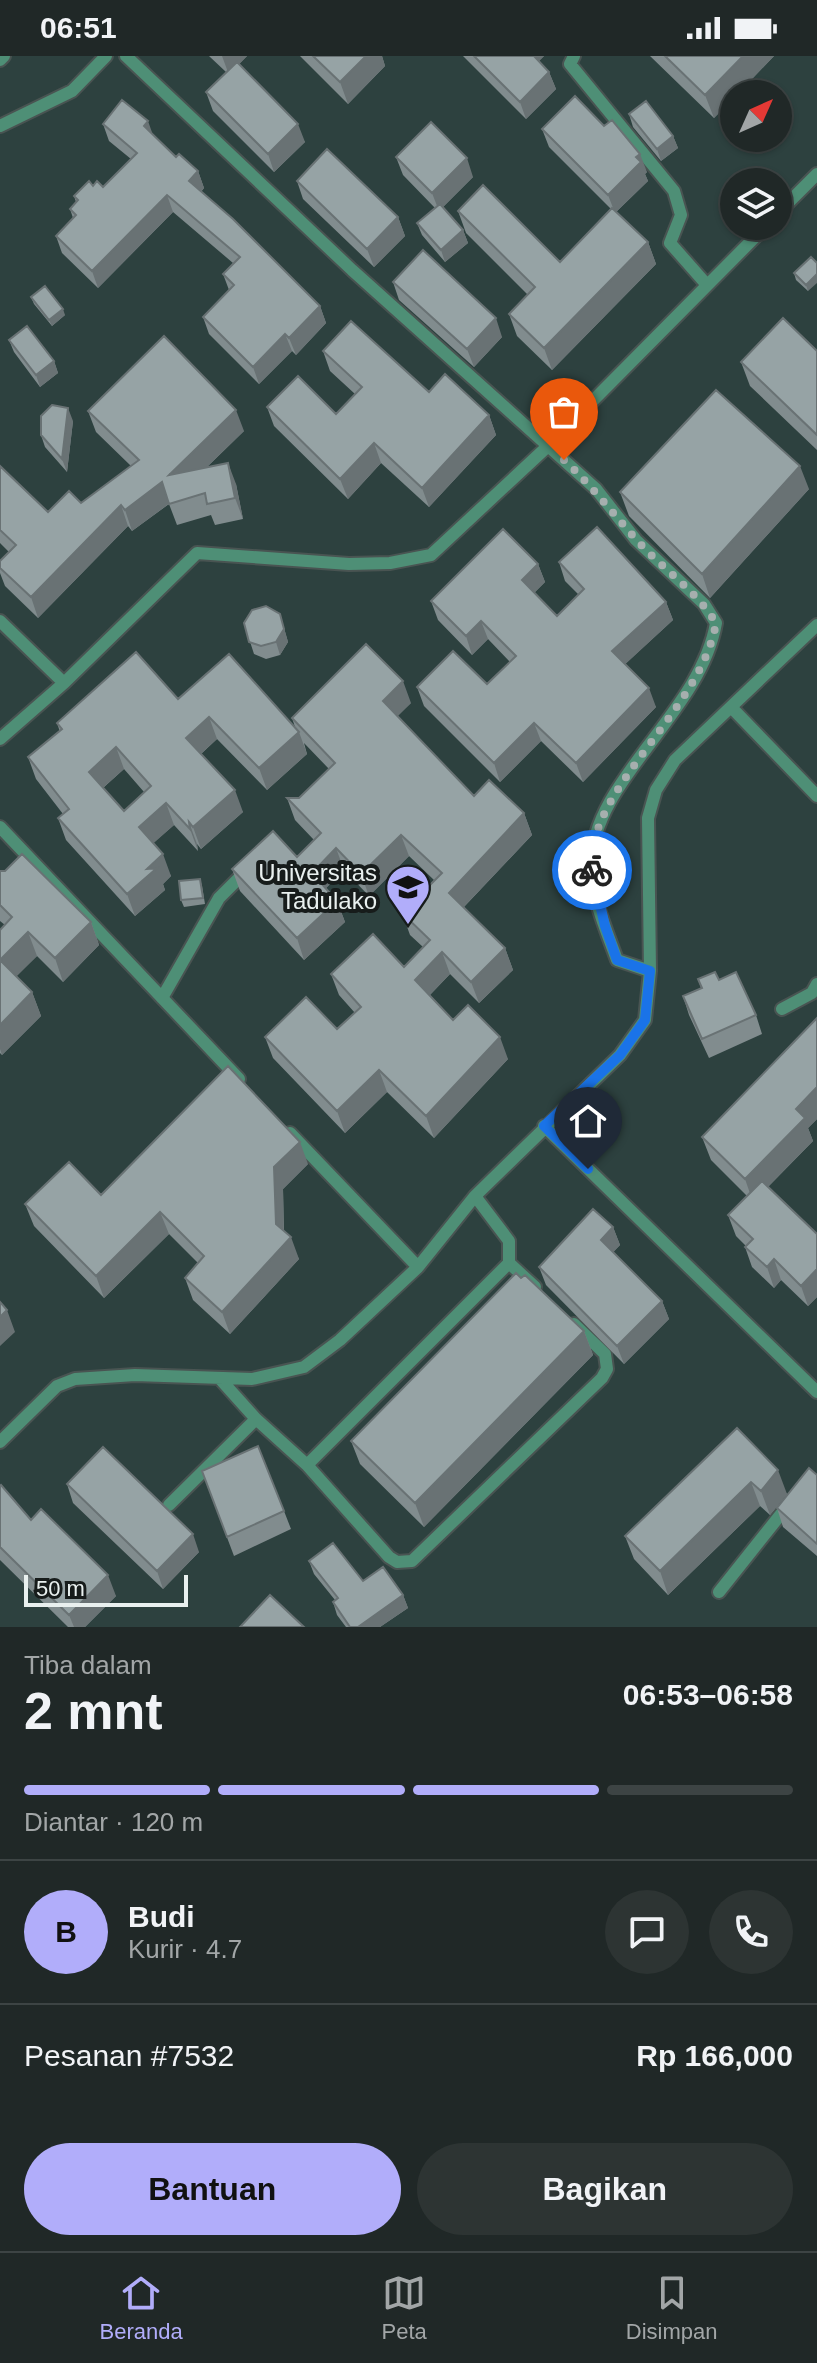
<!DOCTYPE html>
<html lang="id">
<meta charset="utf-8">
<style>
body{margin:0;font-family:Arial,sans-serif;background:#2d3433;color:#f1f3f6;height:100vh;display:flex;flex-direction:column;font-size:30px;white-space:nowrap}
*{box-sizing:border-box;margin:0}
p{font-size:26px;color:#a2a6a7}
.icon{flex:none;width:44px;height:44px;fill:none;stroke:currentColor;stroke-width:2;stroke-linecap:round;stroke-linejoin:round}
.map{position:relative;height:1571px;overflow:hidden}
.details{display:flex;flex-direction:column;background:#202827;flex:1}
.details>*{flex:none}
.needle{width:52px;rotate:45deg}
.tools{position:absolute;left:720px;top:24px;display:grid;gap:16px}
.tools a{display:grid;place-items:center;width:72px;height:72px;border-radius:50%;background:#202827;box-shadow:0 2px 6px #0004,0 0 0 2px #3d4444;font-size:40px}
.scale{position:absolute;left:24px;bottom:20px;width:164px;box-sizing:border-box;padding-left:8px;border:4px solid #e9f0ef;border-top:0;font-size:22px;line-height:28px;white-space:nowrap;color:#e9f0ef;-webkit-text-stroke:6px #171c1b;paint-order:stroke}
.pin{position:absolute;display:grid;place-items:center;width:68px;height:68px;color:#fff;margin:-82px -34px;border-radius:50% 50% 50% 0;rotate:-45deg;box-shadow:0 0 8px #0007}
.pin .icon{rotate:45deg}
.courier{position:absolute;display:grid;place-items:center;width:80px;height:80px;margin:-40px;border:6px solid #1a73e8;border-radius:50%;background:#fff;color:#222;box-shadow:0 2px 10px #0007}
.summary em{font-style:normal;font-weight:700}
.summary div{display:flex;flex-direction:column-reverse}
.summary{display:flex;align-items:center;justify-content:space-between;height:136px;padding:0 24px}
h1{font-size:52px;font-weight:700;line-height:60px}
.bar{display:grid;grid-template-columns:repeat(4,1fr);gap:12px 8px;align-content:center;height:96px;padding:0 24px}
.bar i{height:10px;border-radius:6px;background:#3d4444}
.bar .on{background:#b1adfa}
.bar p{grid-column:span 4}
.line{display:flex;align-items:center;gap:20px;padding:0 24px;border-top:2px solid #3d4444}
.line div{flex:1}
.round{display:grid;place-items:center;flex:none;width:84px;height:84px;border-radius:42px;background:#2d3433}
.cta{display:flex;gap:16px;margin-top:auto;padding:16px 24px}
.cta a{flex:1;height:92px;border-radius:48px;background:#b1adfa;color:#111;font-size:32px;font-weight:700;line-height:92px;text-align:center}
.cta a+a{background:#2d3433;color:#f1f3f6}
.status{display:flex;justify-content:space-between;align-items:center;height:56px;padding:0 40px;background:#202827;direction:ltr}
.status svg{height:22px;fill:currentColor}
.tabs{display:flex;justify-content:space-around;align-items:center;height:112px;border-top:2px solid #3d4444;background:#202827;font-size:22px;color:#a2a6a7}
.tabs a{display:grid;justify-items:center;gap:4px}
.tabs .on{color:#b1adfa}
.map>svg:first-child{display:block}
</style>
<div class="status"><b>06:51</b><svg viewBox="0 0 49 12"><path d="M0 12V9h3v3zM5 12V6h3v6zM10 12V3h3v9zM15 12V0h3v12zM26 1h20v11H26zM47 4h2v5h-2z"/></svg></div>
<div class="map">
<svg width="817" height="1571" viewBox="0 0 817 1571">
<rect width="100%" height="100%" fill="#2a3634"/>
<path fill="#2d413f" fill-rule="evenodd" d="M0,0H817V1571H0ZM734,38H778V82H734ZM734,126H778V170H734Z"/>
<g fill="none" stroke-linecap="round" stroke-linejoin="round">
<g stroke="#495452" stroke-width="16">
<path id="lane" d="M126,0L352,214L596,433L636,484L704,548L716,567C700,658 592,724 591,809C591,840 607,876 617,904L650,915
M574,0L570,8L674,135L681,159L670,187L707,229
M0,4L4,0
M0,70L72,35L106,0
M778,157L817,118
M0,565L64,627
M731,651L817,740
M0,683L64,627L197,497L349,508L390,507L431,499L548,390L766,170
M0,771L239,1023
M162,942L219,842L246,815
M782,953L812,937L817,928
M544,1070L817,1336
M290,1077L418,1211
M509,1207L535,1231
M221,1324L256,1363L307,1409L509,1207V1185L475,1140
M0,1386L57,1330L75,1323L135,1319L252,1323L304,1311L340,1284L418,1211L475,1140L620,999L645,964L650,915L648,762L656,734L675,704L817,569
M307,1409L389,1501L397,1506L412,1505L602,1322L607,1313L605,1298L574,1268
M169,1449L256,1363
M719,1536L789,1448"/>
</g>
<use href="#lane" stroke="#4e8f76" stroke-width="12"/>
</g>
<path fill="#818c8e" fill-rule="evenodd" d="M209,0H247L239,8L305,86L274,116L213,55L206,36L226,16Z
M300,0H382L385,10L348,48Z
M463,0H544L539,5L549,16L556,33L526,63Z
M650,0H774L714,62Z
M629,58L673,80L678,92L661,105L633,71Z
M103,68L153,78L176,101L198,115L204,132L201,136L320,250L326,267L296,299L292,295L259,328L209,278L203,261L229,234L223,218L233,207L173,156L98,232L62,197L56,180L73,162L70,153L76,146L74,140L93,130L103,131L131,103L109,85Z
M542,73L647,116L645,118L648,125L616,156L648,186L656,208L552,314L517,280L509,258L528,239L466,177L458,155L560,206L611,153L549,91Z
M396,101L473,121L443,151L463,174L468,187L445,206L422,179L417,167L435,152L403,119Z
M297,125L398,161L405,180L374,211L303,143Z
M817,207L808,235L796,224L794,217Z
M393,226L502,281L474,311L399,244Z
M31,241L65,259L52,270L34,248Z
M9,284L54,305L58,317L40,331L14,296Z
M323,295L489,359L496,379L429,451L381,407L348,443L274,370L267,351L336,358L355,338L330,315Z
M817,295V394L750,330L741,306Z
M88,355L244,375L207,411L236,428L243,463L215,469L211,459L177,469L169,448L132,475L128,470L38,562L5,530L0,517V505L9,496L0,487V410L48,456L81,447L131,410L96,376Z
M73,365L67,416L45,391L41,379Z
M809,433L710,542L629,460L620,436Z
M559,506L666,546L673,564L625,608L656,651L583,726L541,685L500,726L424,650L417,631L487,628L510,606L488,583L472,599L438,564L431,545L538,508L545,526L534,537L557,560L579,539L565,525Z
M280,558L288,586L280,599L266,603L254,598L244,567Z
M178,643L295,671L292,662L411,647L397,660L474,740L524,757L532,779L464,851L505,892L513,914L479,947L450,918L430,939L453,964L508,1003L434,1082L387,1036L345,1077L273,1002L265,981L337,973L355,957L339,939L331,918L404,911L423,891L410,879L402,857L434,824L409,800L369,840L344,814L326,832L337,845L345,866L304,904L240,835L232,813L297,801L314,784L295,764L287,742H299L329,713L304,687L307,698L267,734L217,683L201,698L243,756L201,793L197,788L198,795L174,769L153,787L171,820L163,828L165,834L135,860L66,784L58,762L63,758L36,723L28,701L60,676L57,667ZM124,713L144,736L124,755L103,732Z
M0,815L91,866L99,889L63,926L37,900L16,920L32,936L41,960L2,999L0,997V874L5,869L0,865Z
M200,823L202,830L205,848L184,851L181,844Z
M698,923L756,959L762,978L709,1002L689,959L683,940L701,932Z
M817,962V1063L808,1072L813,1085L768,1131L817,1178V1241L808,1250L781,1224L774,1232L752,1211L745,1191L746,1190L736,1180L728,1159L747,1140L711,1104L702,1081Z
M308,1108L283,1133L284,1175L299,1203L230,1278L193,1244L185,1222L198,1207L169,1178L104,1242L34,1170L25,1148L101,1139Z
M613,1171L620,1189L613,1196L662,1245L669,1263L624,1308L546,1229L539,1211Z
M584,1275L593,1299L424,1471L360,1408L351,1385Z
M737,1372L787,1438L770,1459L760,1450L668,1539L634,1503L625,1480Z
M202,1415L284,1455L291,1473L234,1500Z
M817,1419V1500L783,1471L777,1452Z
M67,1428L199,1496L163,1533L73,1447Z
M0,1430L31,1464L116,1540L85,1571H68L0,1504Z
M309,1505L403,1539L408,1552L380,1571H346L337,1559L333,1546L335,1544L314,1518Z"/>
<path fill="#697274" d="M222,0H247L229,19Z
M366,0H382L385,10L348,48L340,26Z
M530,0H544L533,10Z
M743,0H774L738,38H734V42L714,62L705,39Z
M549,16L556,33L526,63L520,46Z
M148,65L154,82L144,70Z
M298,68L305,86L274,116L268,98Z
M673,80L678,92L661,105L657,93Z
M640,98L647,116L645,118L648,125L615,157L608,139L636,101Z
M467,102L473,121L439,155L432,137Z
M198,115L204,132L195,142L189,125Z
M167,139L173,156L98,232L92,215Z
M398,161L405,180L374,211L367,193Z
M463,174L468,187L445,206L441,194Z
M648,186L656,208L552,314L544,292Z
M817,218V227L808,235L806,229Z
M320,250L326,267L296,299L289,282Z
M63,253L65,259L52,270L49,264Z
M496,262L502,281L474,311L467,293Z
M285,278L292,295L259,328L253,311Z
M54,305L58,317L40,331L36,319Z
M68,352L73,365L67,416L62,403Z
M236,354L244,375L177,440L169,419Z
M489,359L496,379L429,451L422,432Z
M374,387L381,407L348,443L340,423Z
M228,407L236,428L243,463L235,442Z
M800,410L809,433L710,542L702,518Z
M162,426L170,447L132,475L125,454Z
M121,449L128,470L38,562L31,541Z
M538,508L545,526L529,542L522,524Z
M666,546L673,564L619,614L612,595Z
M280,558L288,586L280,599L276,586Z
M481,565L488,583L472,599L466,580Z
M403,625L411,647L391,667L383,645Z
M649,632L656,651L583,726L576,707Z
M209,661L217,683L194,704L186,682Z
M534,667L541,685L500,726L494,707Z
M299,676L307,698L267,734L259,712Z
M116,691L124,713L97,737L89,716Z
M235,734L243,756L201,793L193,771Z
M166,747L174,769L147,793L139,771Z
M524,757L532,779L457,858L449,837Z
M189,766L197,788L198,795L190,773Z
M401,779L409,800L369,840L361,818Z
M336,792L344,814L320,838L312,817Z
M163,798L171,820L163,828L165,834L135,860L127,838L147,813Z
M337,845L345,866L304,904L297,882Z
M91,866L99,889L63,926L55,902Z
M28,876L37,900L9,928L0,904Z
M505,892L513,914L479,947L471,926Z
M442,896L450,918L423,946L415,924Z
M32,936L41,960L2,999L0,993V969Z
M500,981L508,1003L434,1082L426,1060Z
M379,1014L387,1036L345,1077L337,1055Z
M817,1031V1063L808,1072L813,1085L753,1146L745,1123L796,1053Z
M300,1086L308,1108L283,1133L284,1187L291,1181L299,1203L230,1278L222,1256L276,1168L274,1111Z
M160,1156L169,1178L104,1242L96,1220Z
M613,1171L620,1189L608,1202L601,1184Z
M774,1203L781,1224L774,1232L767,1211Z
M817,1213V1241L808,1250L801,1230Z
M662,1245L669,1263L624,1308L617,1290Z
M7,1254L15,1276L0,1290V1261Z
M584,1275L593,1299L424,1471L415,1447Z
M778,1414L787,1438L770,1459L761,1435Z
M751,1426L760,1450L668,1539L660,1515Z
M193,1478L199,1496L163,1533L157,1515Z
M108,1519L116,1540L85,1571H74L69,1559Z
M403,1539L408,1552L380,1571H358Z"/>
<path fill="#96a3a5" stroke="#697274" stroke-width="2" fill-rule="evenodd" d="M313,0H366L340,26Z
M474,0H534L549,16L520,46Z
M665,0H743L705,39Z
M237,6L298,68L268,98L206,36Z
M575,40L604,70L612,64L640,98L636,101L641,106L608,139L542,73Z
M122,44L148,65L144,70L176,101L179,98L198,115L189,125L233,163L320,250L289,282L285,278L253,311L203,261L234,229L223,218L240,201L167,139L92,215L56,180L76,159L70,153L78,144L74,140L89,125L93,130L97,125L103,131L137,97L103,68Z
M646,45L673,80L657,93L629,58Z
M431,66L467,102L432,137L396,101Z
M327,93L398,161L367,193L297,125Z
M483,129L560,206L612,152L648,186L544,292L509,258L535,231L458,155Z
M440,148L463,174L441,194L417,167Z
M423,194L496,262L467,293L393,226Z
M811,201L817,207V218L806,229L794,217Z
M45,230L63,253L49,264L31,241Z
M783,262L817,295V379L741,306Z
M351,265L429,336L445,318L489,359L422,432L374,387L340,423L267,351L298,320L336,358L362,331L323,295Z
M27,270L54,305L36,319L9,284Z
M164,280L236,354L169,419L228,407L235,442L207,448L205,437L169,448L162,426L125,454L121,449L31,541L0,512V505L16,489L0,474V410L48,456L69,435L81,447L139,404L88,355Z
M716,334L800,410L702,518L620,436Z
M52,349L68,352L62,403L41,379V360Z
M597,471L666,546L612,595L649,632L576,707L534,667L494,707L417,631L453,595L487,628L516,600L481,565L466,580L431,545L503,473L538,508L522,524L557,560L584,533L559,506Z
M266,550L280,558L284,573L276,586L261,590L249,586L244,567L252,554Z
M366,588L403,625L383,645L474,740L489,724L524,757L449,837L505,892L471,926L442,896L415,924L453,964L468,949L500,981L426,1060L379,1014L337,1055L265,981L306,941L337,973L361,951L331,918L373,878L404,911L430,884L402,857L442,817L401,779L361,818L336,792L312,817L337,845L297,882L232,813L273,775L297,801L321,777L287,742H299L335,707L292,662Z
M136,596L178,643L229,598L299,676L259,712L209,661L186,682L235,734L193,771L189,766L190,773L166,747L139,771L163,798L147,813L157,812L127,838L58,762L69,753L28,701L62,673L57,667ZM116,691L151,730L124,755L89,716Z
M22,798L91,866L55,902L28,876L0,904L32,936L0,969V874L12,861L0,849V815H5Z
M200,823L203,842L181,844L179,825Z
M715,916L719,924L736,916L756,959L702,983L683,940L702,932L698,923Z
M817,962V1031L796,1053L805,1062L745,1123L702,1081Z
M228,1010L300,1086L274,1111L276,1168L291,1181L222,1256L185,1222L204,1200L160,1156L96,1220L25,1148L69,1106L101,1139Z
M762,1125L817,1178V1213L801,1230L774,1203L767,1211L745,1191L753,1183L728,1159Z
M593,1153L613,1171L601,1184L662,1245L617,1290L539,1211Z
M516,1217L521,1222L525,1219L584,1275L415,1447L351,1385Z
M0,1246L7,1254L0,1261Z
M737,1372L778,1414L761,1435L751,1426L660,1515L625,1480Z
M258,1390L284,1455L227,1481L202,1415Z
M103,1391L193,1478L157,1515L67,1428Z
M809,1412L817,1419V1488L777,1452Z
M1,1429L31,1464L41,1453L108,1519L69,1559L0,1491V1430Z
M333,1487L363,1525L383,1511L403,1539L358,1571H350L333,1546L338,1542L309,1505Z
M270,1539L304,1571H240Z"/>
<g fill="none" stroke-linecap="round" stroke-linejoin="round">
<path stroke="#a6afae" stroke-width="8" stroke-dasharray="0 14.4" d="M564,404C591,429 611,455 635,482C661,512 695,533 716,567C701,656 585,733 592,814"/>
<path stroke="#1a73e8" stroke-width="10" d="M588,1113L544,1070L620,999L645,964L650,915L617,904L605,870L592,814"/>
</g>
<defs>
<g id="university-pin" transform="scale(2.3)"><path d="M0 17L-7.5 6A9.5 9.5 0 1 1 7.5 6Z" fill="#b1adfa" stroke="#171c1b"/><path d="M0-5L7-2L0 1L-7-2ZM-4 1L0 2.5L4 1V4Q0 6-4 4Z" fill="#111"/></g>
</defs>
<g fill-rule="evenodd">
<use href="#university-pin" x="408" y="831"/>
</g>
<g text-anchor="middle" stroke-width="8" stroke-linejoin="round" paint-order="stroke">
<g font-size="24" fill="#e9f0ef" stroke="#171c1b" text-anchor="end">
<text x="377" y="825">Universitas<tspan x="377" dy="28">Tadulako</tspan></text>
</g>
</g>
</svg>
<div class="tools">
<a><svg class="needle" viewBox="-14 -14 28 28"><path d="M0-13l5 13h-10z" fill="#e53935"/><path d="M0 13l5-13h-10z" fill="#a2a6a7"/></svg></a>
<a><svg class="icon" aria-label="layers" viewBox="0 0 24 24"><path d="M12 4l9 5-9 5-9-5zM3 14l9 5 9-5"/></svg></a>
</div>
<div class="scale">50 m</div>
<div class="pin" style="left:564px;top:404px;background:#ea580c"><svg class="icon" aria-label="bag" viewBox="0 0 24 24"><path d="M5 8h14l-1 12H6zM9 8a3 3 0 0 1 6 0"/></svg></div>
<div class="pin" style="left:588px;top:1113px;background:#1f2937"><svg class="icon" aria-label="home" viewBox="0 0 24 24"><path d="M3 11l9-7 9 7M6 9v11h12V9"/></svg></div>
<div class="courier" style="left:592px;top:814px"><svg class="icon" aria-label="bike" viewBox="0 0 24 24"><circle cx="6" cy="16" r="4"/><circle cx="18" cy="16" r="4"/><path d="M6 16l4-8h5l3 8M10 8l3 8H6M13 5h3"/></svg></div>
</div>
<section class="details">
<div class="summary"><div><h1>2 mnt</h1><p>Tiba dalam</p></div><em>06:53–06:58</em></div>
<div class="bar"><i class="on"></i><i class="on"></i><i class="on"></i><i></i><p>Diantar · 120 m</p></div>
<div class="line" style="height:144px"><b class="round" style="background:#b1adfa;color:#111">B</b><div><b>Budi</b><p>Kurir · 4.7</p></div><a class="round"><svg class="icon" aria-label="chat" viewBox="0 0 24 24"><path d="M4 5h16v11H9l-5 4z"/></svg></a><a class="round"><svg class="icon" aria-label="phone" viewBox="0 0 24 24"><path d="M5 4h4l2 5-3 2q2 4 5 5l2-3 5 2v4C11 20 4 13 5 4z"/></svg></a></div>
<div class="line" style="height:104px"><div>Pesanan #7532</div><b>Rp 166,000</b></div>
<div class="cta"><a>Bantuan</a><a>Bagikan</a></div>
</section>
<nav class="tabs">
<a class="on"><svg class="icon" aria-label="home" viewBox="0 0 24 24"><path d="M3 11l9-7 9 7M6 9v11h12V9"/></svg>Beranda</a>
<a><svg class="icon" aria-label="map" viewBox="0 0 24 24"><path d="M3 6l6-2 6 2 6-2v14l-6 2-6-2-6 2zM9 4v14M15 6v14"/></svg>Peta</a>
<a><svg class="icon" aria-label="saved" viewBox="0 0 24 24"><path d="M7 4h10v16l-5-4-5 4z"/></svg>Disimpan</a>
</nav>
